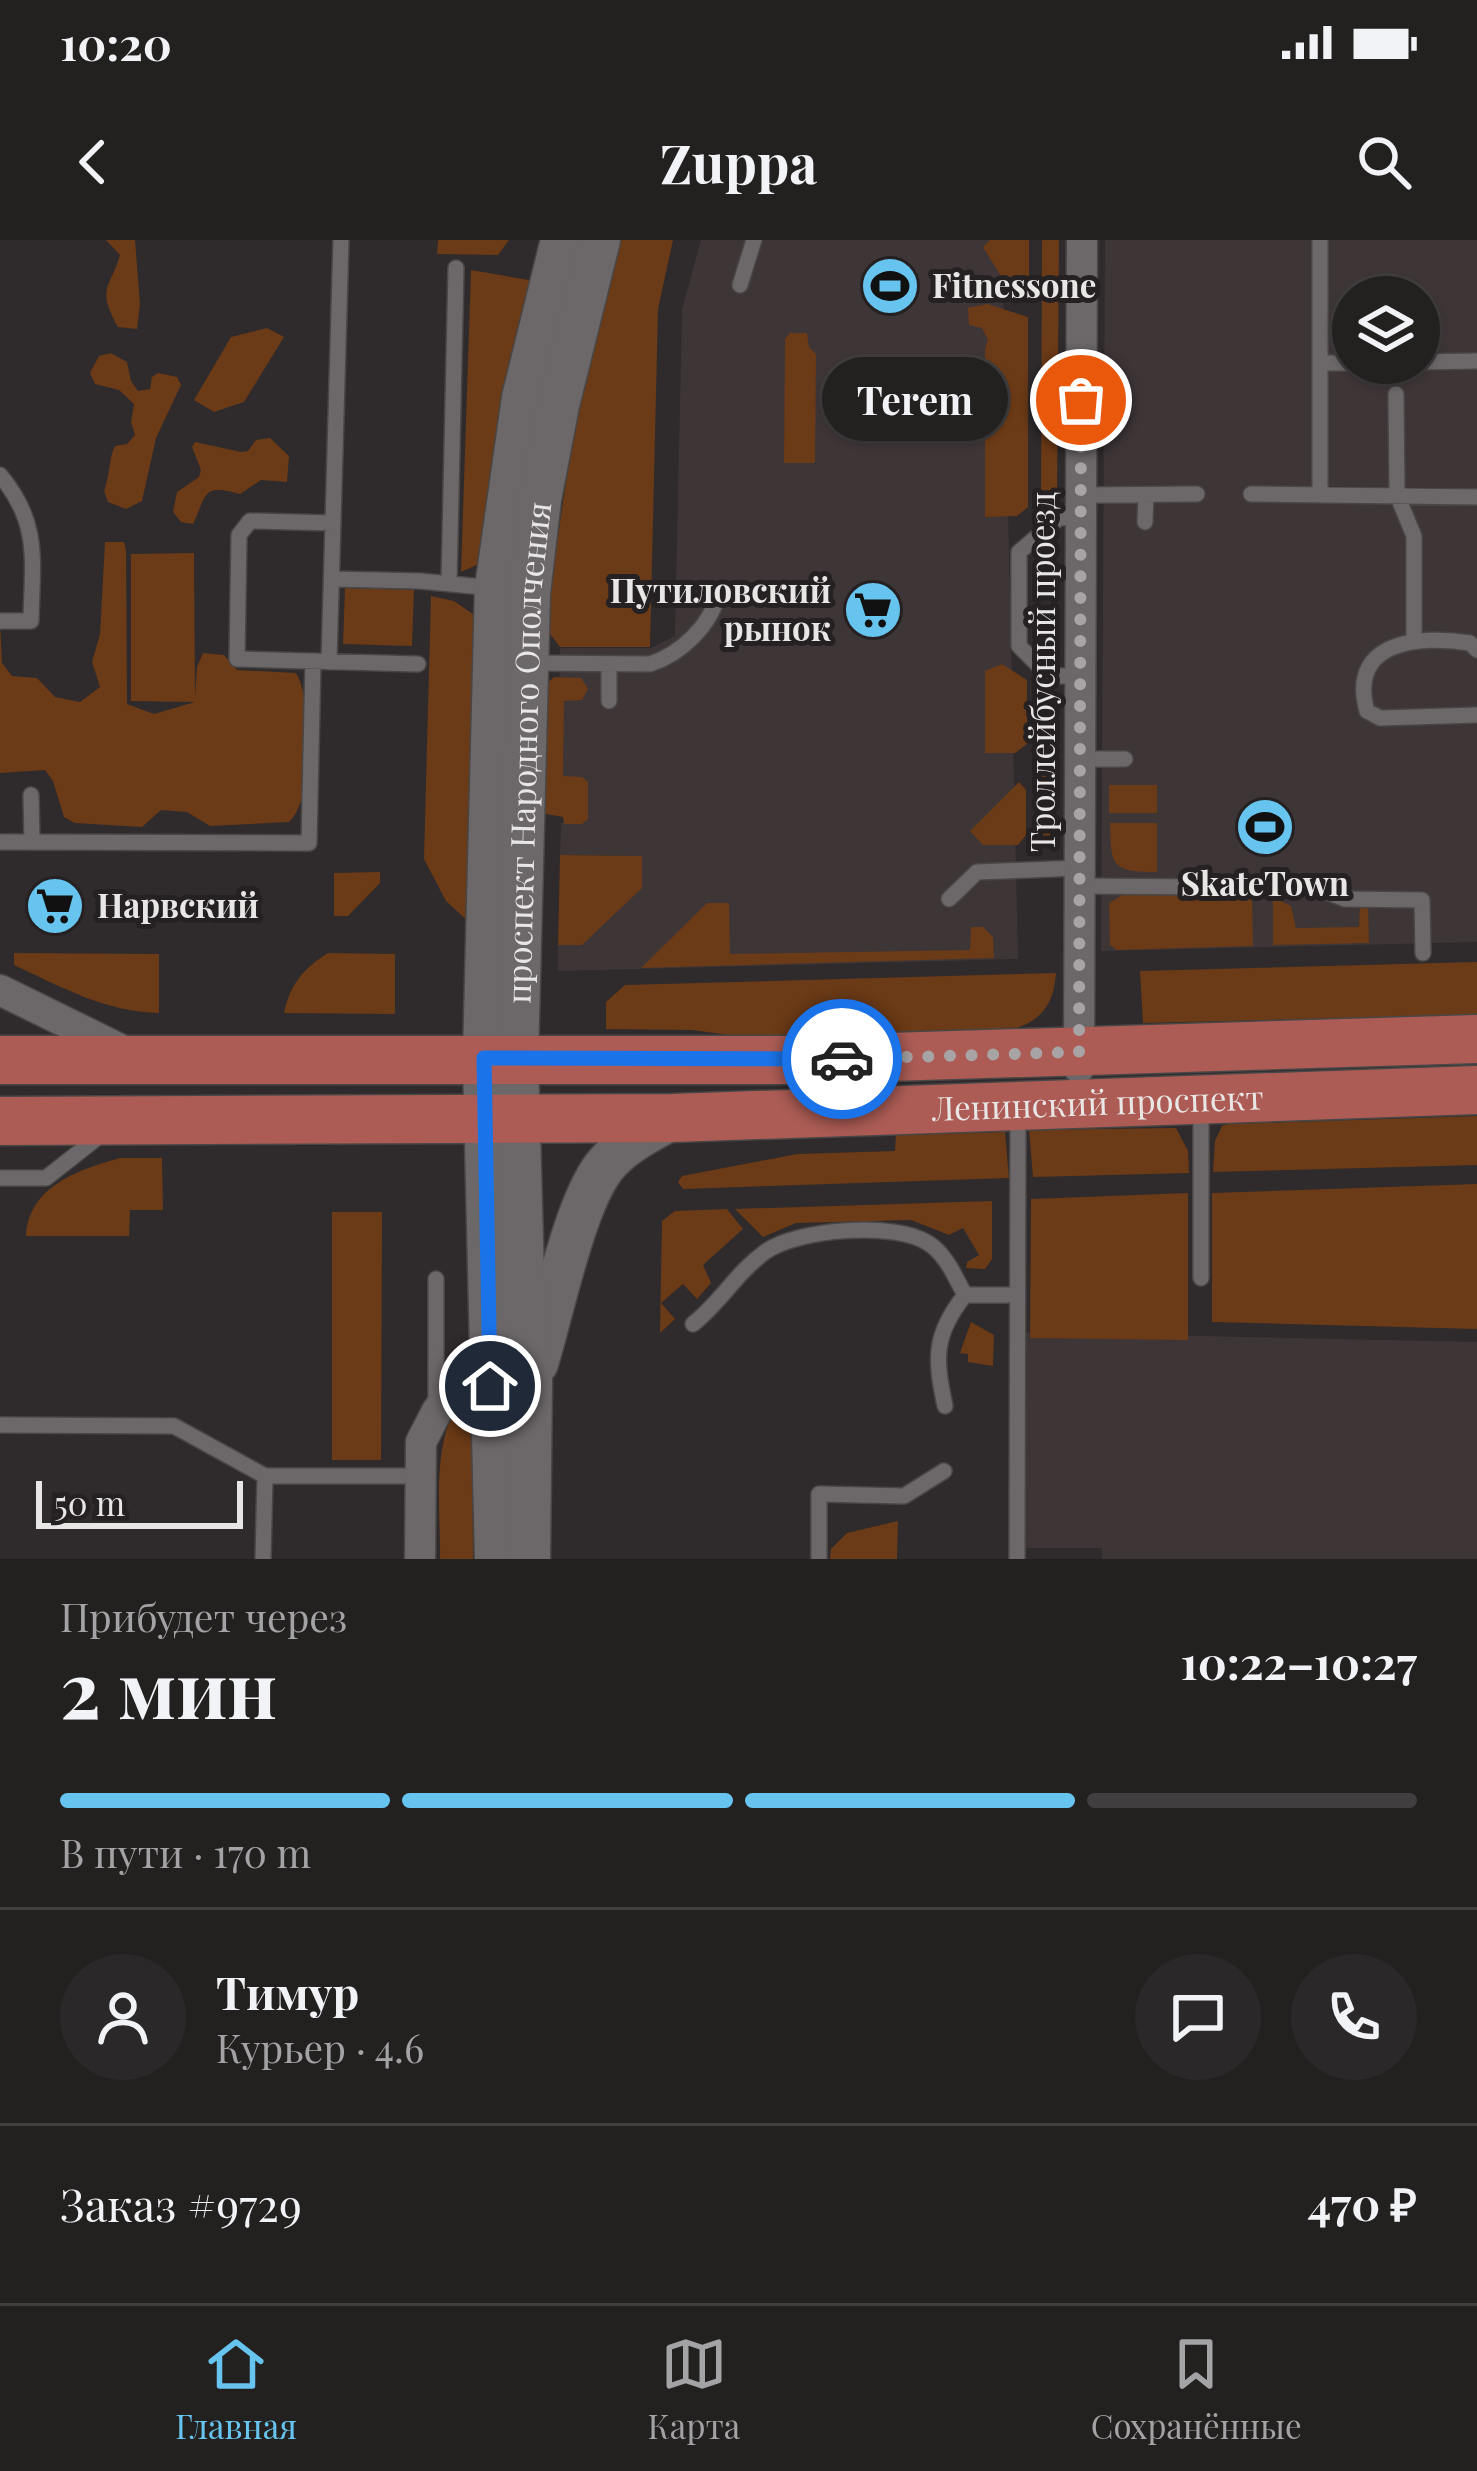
<!DOCTYPE html>
<html lang="ru">
<meta charset="utf-8">
<style>
body{margin:0;font-family:"Playfair Display",serif;background:#2b2829;color:#f1f3f6;height:100vh;display:flex;flex-direction:column;font-size:45px;white-space:nowrap}
*{box-sizing:border-box;margin:0}
p{font-size:39px;color:#a3a3a5}
.icon{flex:none;width:66px;height:66px;fill:none;stroke:currentColor;stroke-width:2;stroke-linecap:round;stroke-linejoin:round}
.map{position:relative;height:1319px;overflow:hidden}
.drawer{display:flex;flex-direction:column;background:#232020;flex:1}
.drawer>*{flex:none}
.controls{position:absolute;left:1332px;top:36px;display:grid;gap:24px}
.controls a{display:grid;place-items:center;width:108px;height:108px;border-radius:50%;background:#232020;box-shadow:0 3px 9px #0004,0 0 0 3px #403e3e;font-size:60px}
.scale{position:absolute;left:36px;bottom:30px;width:207px;box-sizing:border-box;padding-left:12px;border:6px solid #e9e6e6;border-top:0;font-size:33px;line-height:42px;white-space:nowrap;color:#e9e6e6;-webkit-text-stroke:9px #252122;paint-order:stroke}
.pin{position:absolute;display:grid;place-items:center;width:102px;height:102px;color:#fff;margin:-51px;border:6px solid #fff;border-radius:50%;box-shadow:0 3px 12px #0007}
.courier{position:absolute;display:grid;place-items:center;width:120px;height:120px;margin:-60px;border:9px solid #1a73e8;border-radius:50%;background:#fff;color:#222;box-shadow:0 3px 15px #0007}
.bubble{position:absolute;height:84px;border-radius:42px;background:#232020;box-shadow:0 3px 9px #0004,0 0 0 3px #403e3e;font-size:39px;font-weight:700;line-height:84px;text-align:center}
.overview em{font-style:normal;font-weight:700}
.overview div{display:flex;flex-direction:column-reverse}
.overview{display:flex;align-items:center;justify-content:space-between;height:204px;padding:0 60px}
h1{font-size:78px;font-weight:700;line-height:90px}
.bar{display:grid;grid-template-columns:repeat(4,1fr);gap:18px 12px;align-content:center;height:144px;padding:0 60px}
.bar i{height:15px;border-radius:9px;background:#403e3e}
.bar .current{background:#67c4ef}
.bar p{grid-column:span 4}
.line{display:flex;align-items:center;gap:30px;padding:0 60px;border-top:3px solid #403e3e}
.line div{flex:1}
.round{display:grid;place-items:center;flex:none;width:126px;height:126px;border-radius:63px;background:#2b2829}
.status{display:flex;justify-content:space-between;align-items:center;height:84px;padding:0 60px;background:#232020;direction:ltr}
.status svg{height:33px;fill:currentColor}
header{display:flex;justify-content:space-between;align-items:center;height:156px;padding:0 60px;background:#232020;font-size:54px;font-weight:700}
.tabs{display:flex;justify-content:space-around;align-items:center;height:168px;border-top:3px solid #403e3e;background:#232020;font-size:33px;color:#a3a3a5}
.tabs a{display:grid;justify-items:center;gap:6px}
.tabs .current{color:#67c4ef}
.map>svg:first-child{display:block}
</style>
<div class="status"><b>10:20</b><svg viewBox="0 0 49 12"><path d="M0 12V9h3v3zM5 12V6h3v6zM10 12V3h3v9zM15 12V0h3v12zM26 1h20v11H26zM47 4h2v5h-2z"/></svg></div>
<header><svg class="icon" aria-label="back" viewBox="0 0 24 24"><path d="M15 5l-7 7 7 7"/></svg>Zuppa<svg class="icon" aria-label="search" viewBox="0 0 24 24"><circle cx="10" cy="10" r="6"/><path d="M15 15l6 6"/></svg></header>
<div class="map">
<svg width="1477" height="1319" viewBox="0 0 1477 1319">
<rect width="100%" height="100%" fill="#2f2a2b"/>
<path fill="#3e3537" fill-rule="evenodd" d="M701,0H1002L1018,719L558,731V705H582L641,616L560,615L561,583L586,581V540L558,539L560,408H651L675,396L682,69Z
M1105,0H1477V702L1101,711ZM1353,57H1419V123H1353Z
M1010,1092L1477,1102V1319H1102V1308H1010Z"/>
<path fill="#6b3a16" d="M106,0H135L140,64L137,89L118,87C96,48 110,49 120,15Z
M438,0H509L498,15L437,14Z
M616,0H673L658,69L650,407H560L547,390C560,257 584,130 616,0Z
M990,0H1029V44L1005,43L983,7Z
M1042,0H1059L1057,255L1052,269H1041Z
M471,30L534,41L494,220L481,323L461,332Z
M987,64L1028,77V267L1017,276L985,277V109L988,100L982,88L969,85L968,68Z
M267,88L284,97L244,162L214,172L194,160L231,97Z
M790,93H807L809,107L816,114L815,223H784L785,99Z
M111,113L127,122L131,141L138,151L150,149L152,137L158,133L177,137L181,145L156,198L142,261L126,269L108,262L104,251C110,236 109,216 115,206L127,204L135,195L131,182L134,164L119,150L95,144L90,133L99,116Z
M270,198L289,216L287,242L261,240L240,254C201,243 207,255 193,284L181,282L173,272L177,252L199,237L201,230L192,207L195,202L241,212L248,211L256,200Z
M105,302H124L126,310L127,464L154,474L195,462L131,461V314L194,313L195,457L197,427L203,413L224,415L237,430L296,433C313,460 314,561 289,582L210,586L187,572L161,570L142,587L75,583L64,577L53,541L45,530L0,533V382L2,423L12,436L37,438L55,457L80,462L100,447L92,422L100,394Z
M345,348L414,350L412,406L343,404Z
M431,356L454,361L477,377L470,683L446,661L424,619Z
M1002,424L1027,440V504L1015,513H985V431Z
M554,437L581,438L588,449L582,460L564,461L563,536L582,537L588,542V579L582,584H564L563,577L541,573L545,445Z
M1046,457H1054L1058,470L1056,595L1040,613V465Z
M1019,542L1026,550V595L1018,605H983L970,591Z
M1109,545H1157V573H1109Z
M1110,583H1157V632C1111,632 1111,626 1110,583Z
M560,615L642,616V648L582,705H558Z
M380,632V643L348,676H334V633Z
M1124,654L1252,656L1253,706L1117,710L1110,705L1109,663Z
M1273,657L1291,666L1296,688L1359,687L1360,666H1368L1369,703L1273,705Z
M707,663H729L730,714L970,710L971,687H983L993,697L994,718L641,728Z
M14,713L159,714V773C106,772 61,747 14,725Z
M328,713L395,714V774L284,773C290,744 304,728 328,713Z
M1477,722V775L1143,783L1140,731Z
M1056,733C1054,763 1042,781 1013,789L751,798L692,790L606,789V762L625,745Z
M1477,876V925L1213,932L1215,901L1222,886L1228,884Z
M1176,888L1188,911L1189,933L1033,937L1029,890Z
M1005,892L1009,938L683,949L678,942L682,936L797,914L895,911L896,895Z
M120,918H162L163,970H130L129,996H26C29,946 78,930 120,918Z
M1477,944V1089L1212,1082V953Z
M1188,953V1100L1030,1098L1031,959Z
M992,961V1019L985,1029L966,1028L967,1022L979,1015L963,988L949,995L911,980L796,983L763,997L735,969Z
M727,969L743,989L703,1025L711,1043L697,1059L683,1044L661,1063L675,1079L660,1093L662,981L675,971Z
M332,972H382L381,1220H332Z
M971,1082L994,1095L993,1126L968,1122V1114L960,1113Z
M472,1154L473,1319H440C441,1272 428,1181 472,1154Z
M898,1281L897,1319H830L831,1309L847,1293Z"/>
<g fill="none" stroke-linecap="round" stroke-linejoin="round">
<g stroke="#494646" stroke-width="18">
<path id="service" d="M740,45L754,0
M1419,122L1477,121
M1320,123H1353
M1396,154L1397,255L1414,296V399
M0,235C41,284 32,321 31,381H0
M1251,254L1477,257
M1320,254V0
M1080,255L1197,254
M1145,282L1146,255
M333,283L250,281L239,295L237,419L418,424
M332,339L420,341L493,348
M449,343L456,28
M1477,410L1470,403C1421,395 1347,400 1367,471L1380,478L1477,475
M329,422L341,0
M528,423L650,424C681,414 710,386 718,355
M609,424V461
M1079,437L1048,435L1019,406V312L1059,278L1080,277
M1078,519H1125
M31,555L32,601
M0,602L309,603L313,421
M1079,646L1317,648L1345,659L1422,660L1423,713
M949,659L977,632L1078,628
M0,938H46L102,894
M1201,1038V868
M436,1039V1162
M693,1084C721,1062 736,1033 765,1012C797,989 894,981 928,1003C946,1014 955,1037 965,1055
M945,1166C935,1119 933,1095 965,1055H1015
M0,1185L174,1186L265,1236H422
M263,1319L265,1236
M819,1319V1254L904,1256L944,1231
M1017,1319L1018,872"/>
</g>
<g stroke="#494646" stroke-width="33">
<path id="minor" d="M0,750L126,812
M1079,828L1082,0
M420,1319L421,1202L437,1171L489,1102"/>
</g>
<g stroke="#494646" stroke-width="45">
<g id="secondary">
<path d="M537,1123C553,1071 574,966 604,927C622,904 648,892 673,878"/>
<path d="M496,1319L484,818L496,348L523,158L562,0"/>
<path id="s1" d="M529,1319L531,1141L524,1075L517,818L529,353L540,259L558,165L599,0"/>
</g>
</g>
<g stroke="#494646" stroke-width="51">
<g id="primary">
<path d="M0,820H793L1477,799"/>
<path id="s2" d="M0,881L673,878L1477,850"/>
</g>
</g>
<use href="#service" stroke="#6c6768" stroke-width="15"/>
<use href="#minor" stroke="#6c6768" stroke-width="30"/>
<use href="#secondary" stroke="#6c6768" stroke-width="42"/>
<use href="#primary" stroke="#ac5c55" stroke-width="48"/>
</g>
<g fill="none" stroke-linecap="round" stroke-linejoin="round">
<path stroke="#a8a4a5" stroke-width="12" stroke-dasharray="0 21.6" d="M842,819L1079,812L1081,160"/>
<path stroke="#1a73e8" stroke-width="15" d="M490,1146L484,818L842,819"/>
</g>
<defs>
<g id="stadium-disc" transform="scale(3)"><circle r="9.5" fill="#67c4ef" stroke="#252122"/><path d="M0-5a6.5 5 0 1 0 0 10a6.5 5 0 1 0 0-10ZM-3.5-1.8h7v3.6h-7Z" fill="#111"/></g>
<g id="supermarket-disc" transform="scale(3)"><circle r="9.5" fill="#67c4ef" stroke="#252122"/><path d="M-6-5.5h2.5l.6 2H6L4.5 2H-2.5L-4.4-4H-6ZM-1.5 3.2a1.3 1.3 0 1 0 .1 0ZM3 3.2a1.3 1.3 0 1 0 .1 0Z" fill="#111"/></g>
</defs>
<g fill-rule="evenodd">
<use href="#stadium-disc" x="890" y="46"/>
<use href="#supermarket-disc" x="873" y="370"/>
<use href="#stadium-disc" x="1265" y="587"/>
<use href="#supermarket-disc" x="55" y="666"/>
</g>
<g text-anchor="middle" stroke-width="10" stroke-linejoin="round" paint-order="stroke">
<g font-size="33" font-weight="bold" fill="#e9e6e6" stroke="#252122" text-anchor="start">
<text x="932" y="58">Fitnessone</text>
<text x="831" y="363" text-anchor="end">Путиловский<tspan x="831" dy="38">рынок</tspan></text>
<text x="1265" y="656" text-anchor="middle">SkateTown</text>
<text x="97" y="678">Нарвский</text>
</g>
<g font-size="33" fill="#e9e6e6" stroke="#252122">
<text transform="translate(1043 432) rotate(-90)" y="12">Троллейбусный проезд</text>
<text dy="12" stroke="none"><textPath href="#s1" startOffset="807">проспект Народного Ополчения</textPath></text>
<text dy="12" stroke="none"><textPath href="#s2" startOffset="1098">Ленинский проспект</textPath></text>
</g>
</g>
</svg>
<div class="controls">
<a><svg class="icon" aria-label="layers" viewBox="0 0 24 24"><path d="M12 4l9 5-9 5-9-5zM3 14l9 5 9-5"/></svg></a>
</div>
<div class="scale">50 m</div>
<div class="pin" style="left:1081px;top:160px;background:#ea580c"><svg class="icon" aria-label="bag" viewBox="0 0 24 24"><path d="M5 8h14l-1 12H6zM9 8a3 3 0 0 1 6 0"/></svg></div>
<div class="pin" style="left:490px;top:1146px;background:#1f2937"><svg class="icon" aria-label="home" viewBox="0 0 24 24"><path d="M3 11l9-7 9 7M6 9v11h12V9"/></svg></div>
<div class="courier" style="left:842px;top:819px"><svg class="icon" aria-label="car" viewBox="0 0 24 24"><path d="M5 17H2v-5l4-1 3-4h7l3 4 3 1v5h-3M9 17h6M6 11h13"/><circle cx="7" cy="17" r="2"/><circle cx="17" cy="17" r="2"/></svg></div>
<div class="bubble" style="left:822px;top:117px;width:186px">Terem</div>
</div>
<section class="drawer">
<div class="overview"><div><h1>2 мин</h1><p>Прибудет через</p></div><em>10:22–10:27</em></div>
<div class="bar"><i class="current"></i><i class="current"></i><i class="current"></i><i></i><p>В пути · 170 m</p></div>
<div class="line" style="height:216px"><a class="round"><svg class="icon" aria-label="person" viewBox="0 0 24 24"><circle cx="12" cy="8" r="4"/><path d="M4 21q1-7 8-7t8 7"/></svg></a><div><b>Тимур</b><p>Курьер · 4.6</p></div><a class="round"><svg class="icon" aria-label="chat" viewBox="0 0 24 24"><path d="M4 5h16v11H9l-5 4z"/></svg></a><a class="round"><svg class="icon" aria-label="phone" viewBox="0 0 24 24"><path d="M5 4h4l2 5-3 2q2 4 5 5l2-3 5 2v4C11 20 4 13 5 4z"/></svg></a></div>
<div class="line" style="height:156px"><div>Заказ #9729</div><b>470 ₽</b></div>
</section>
<nav class="tabs">
<a class="current"><svg class="icon" aria-label="home" viewBox="0 0 24 24"><path d="M3 11l9-7 9 7M6 9v11h12V9"/></svg>Главная</a>
<a><svg class="icon" aria-label="map" viewBox="0 0 24 24"><path d="M3 6l6-2 6 2 6-2v14l-6 2-6-2-6 2zM9 4v14M15 6v14"/></svg>Карта</a>
<a><svg class="icon" aria-label="saved" viewBox="0 0 24 24"><path d="M7 4h10v16l-5-4-5 4z"/></svg>Сохранённые</a>
</nav>
